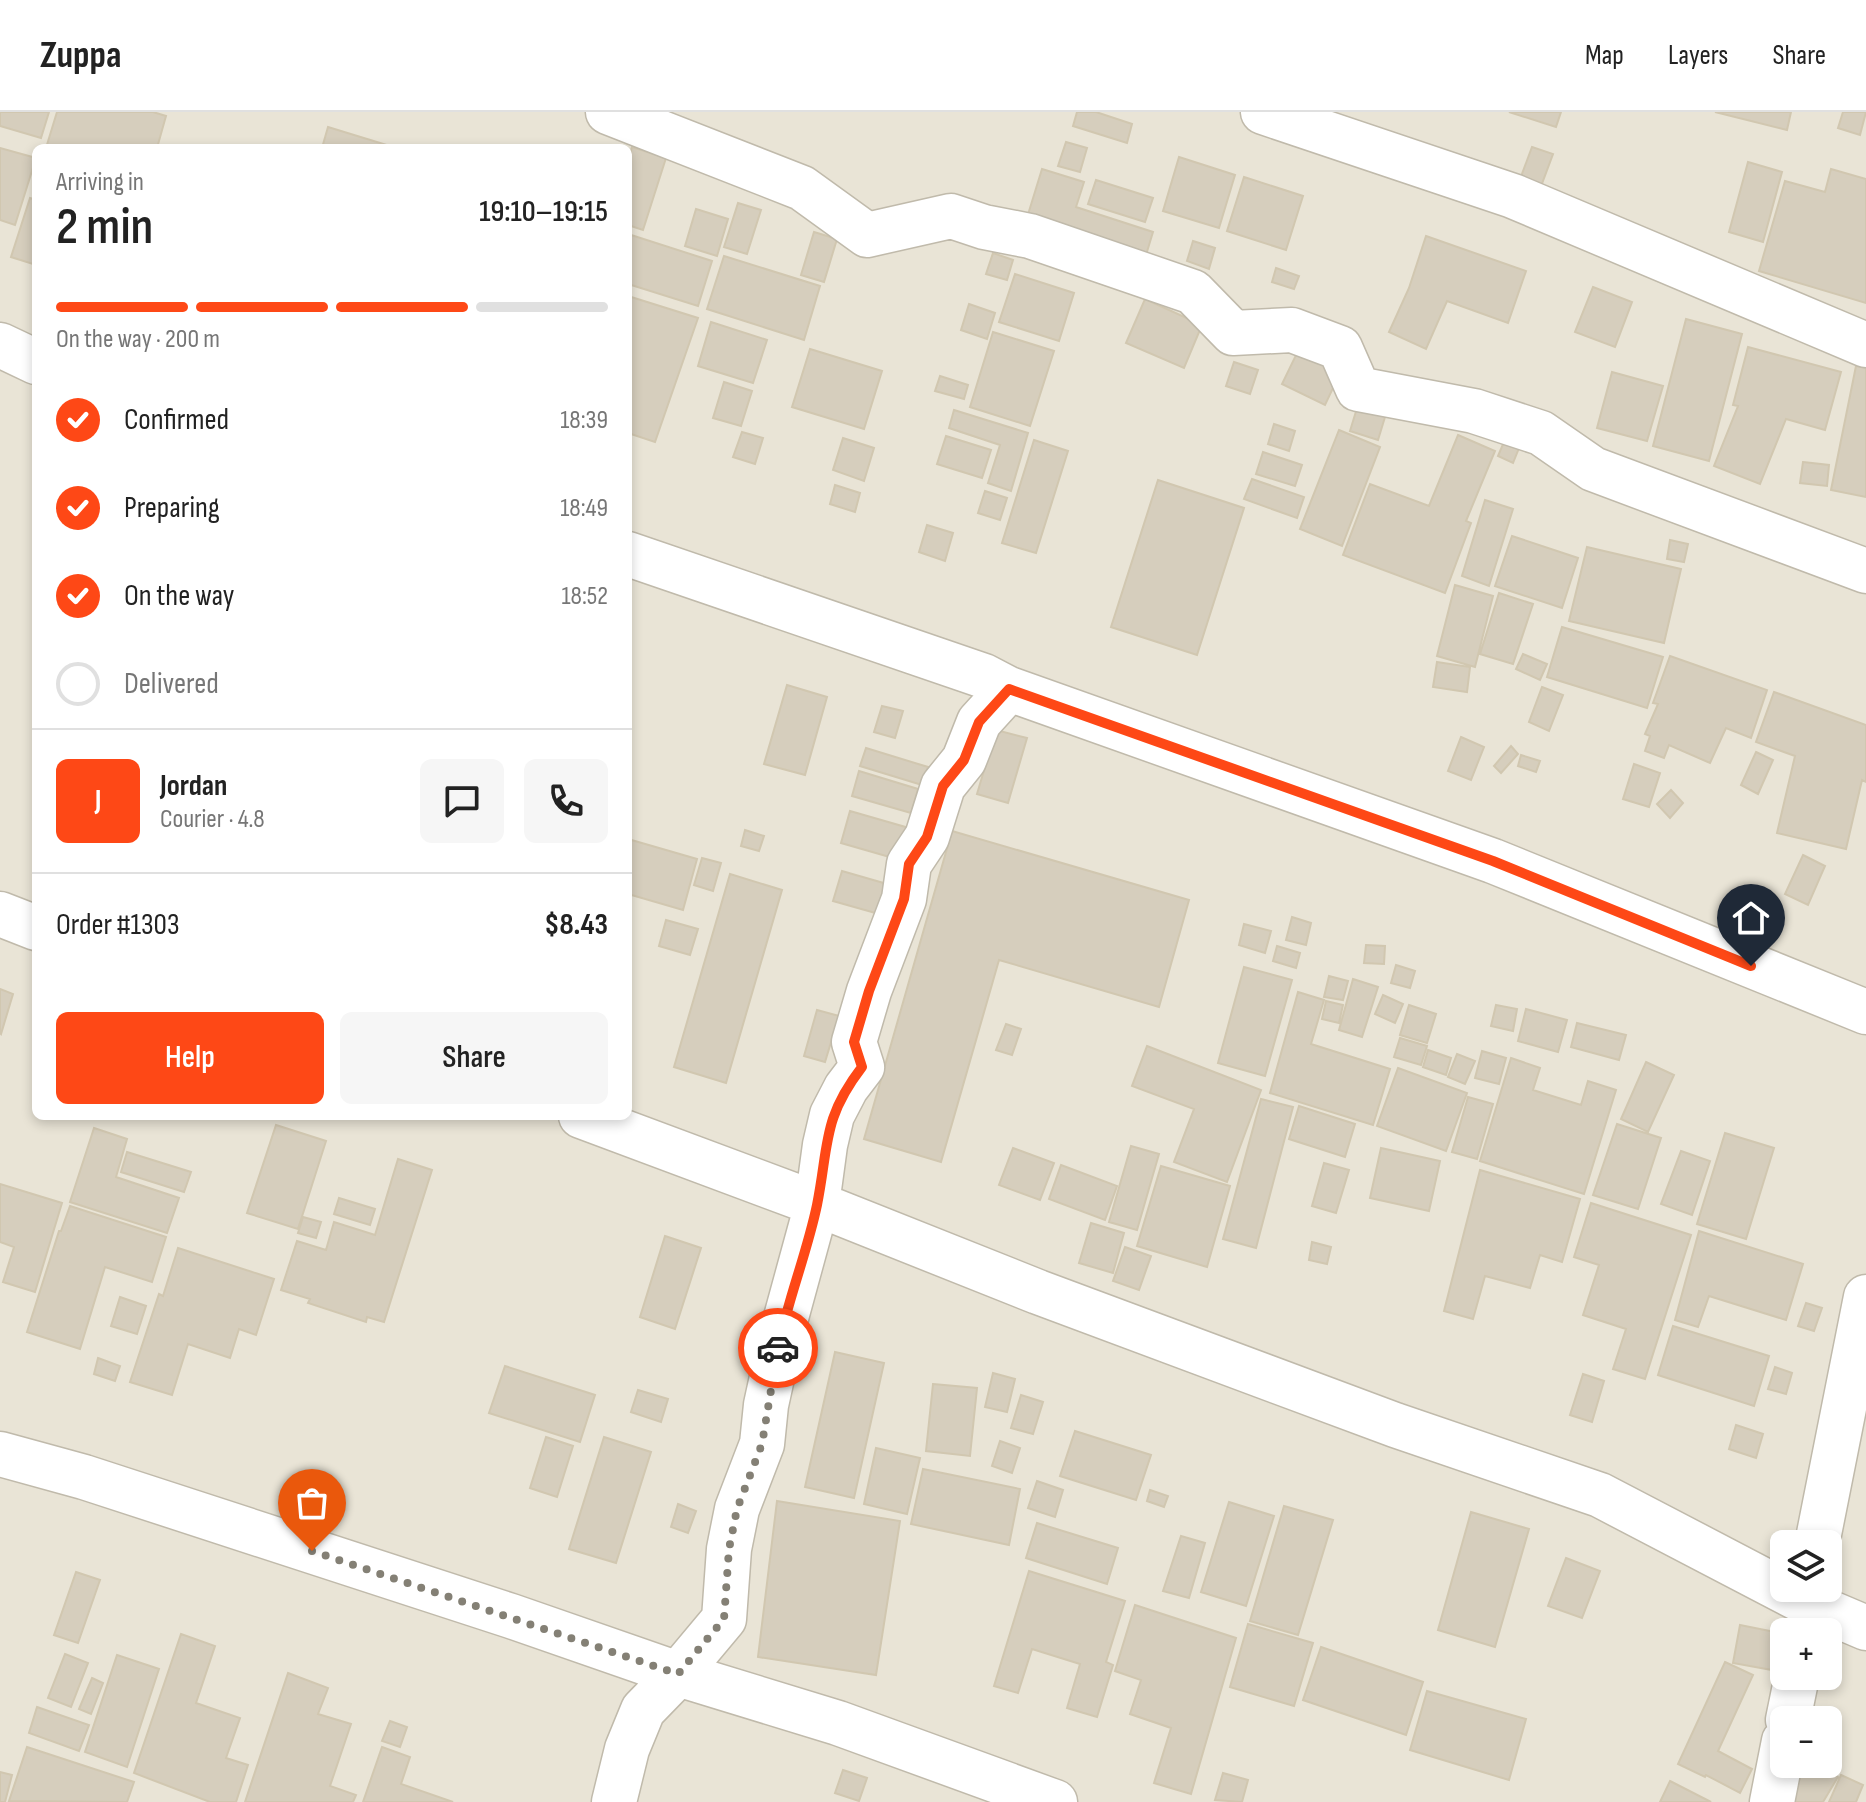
<!DOCTYPE html>
<meta charset="utf-8">
<style>
body{margin:0;font-family:"Sofia Sans Condensed",sans-serif;background:#f6f6f6;color:#222;height:100vh;display:flex;flex-direction:column;font-size:30px;white-space:nowrap}
*{box-sizing:border-box;margin:0}
p{font-size:26px;color:#767676}
.icon{flex:none;width:44px;height:44px;fill:none;stroke:currentColor;stroke-width:2;stroke-linecap:round;stroke-linejoin:round}
.map{position:relative;flex:1;overflow:hidden}
.drawer{position:absolute;left:32px;top:32px;width:600px;height:976px;display:flex;flex-direction:column;background:#fff;border-radius:12px;box-shadow:0 4px 12px #0003}
.drawer>*{flex:none}
.tools{position:absolute;left:1770px;top:1418px;display:grid;gap:16px}
.tools a{display:grid;place-items:center;width:72px;height:72px;border-radius:12px;background:#fff;box-shadow:0 4px 12px #0003;font-size:40px}
.pin{position:absolute;display:grid;place-items:center;width:68px;height:68px;color:#fff;margin:-82px -34px;border-radius:50% 50% 50% 0;rotate:-45deg;box-shadow:0 0 8px #0007}
.pin .icon{rotate:45deg}
.courier{position:absolute;display:grid;place-items:center;width:80px;height:80px;margin:-40px;border:6px solid #fe4816;border-radius:50%;background:#fff;color:#222;box-shadow:0 2px 10px #0007}
.overview em{font-style:normal;font-weight:600}
.overview div{display:flex;flex-direction:column-reverse}
.overview{display:flex;align-items:center;justify-content:space-between;height:136px;padding:0 24px}
h1{font-size:52px;font-weight:600;line-height:60px}
.bar{display:grid;grid-template-columns:repeat(4,1fr);gap:12px 8px;align-content:center;height:96px;padding:0 24px}
.bar i{height:10px;border-radius:6px;background:#e0e0e0}
.bar .on{background:#fe4816}
.bar p{grid-column:span 4}
.line{display:flex;align-items:center;gap:20px;padding:0 24px;border-top:2px solid #e0e0e0}
.line div{flex:1}
.round{display:grid;place-items:center;flex:none;width:84px;height:84px;border-radius:12px;background:#f6f6f6}
ol{padding:0 24px;list-style:none}
li{display:flex;align-items:center;gap:24px;height:88px}
li p{margin-inline-start:auto}
li .icon{padding:8px;border-radius:50%;background:#fe4816;color:#fff;stroke-width:4}
li:last-child{color:#767676}
li i{width:44px;height:44px;border:4px solid #e0e0e0;border-radius:50%}
.action{display:flex;gap:16px;margin-top:auto;padding:16px 24px}
.action a{flex:1;height:92px;border-radius:12px;background:#fe4816;color:#fff;font-size:32px;font-weight:600;line-height:92px;text-align:center}
.action a+a{background:#f6f6f6;color:#222}
header{display:flex;align-items:center;gap:48px;box-sizing:border-box;height:112px;padding:0 40px;background:#fff;border-bottom:2px solid #e0e0e0}
header strong{font-size:38px}
nav{display:flex;gap:44px;margin-inline-start:auto;font-size:28px}
.map>svg:first-child{display:block}
</style>
<header>
<strong>Zuppa</strong>
<nav><a>Map</a><a>Layers</a><a>Share</a></nav>
</header>
<div class="map">
<svg width="1866" height="1690" viewBox="0 0 1866 1690">
<rect width="100%" height="100%" fill="#f4f2e8"/>
<path fill="#e9e4d6" fill-rule="evenodd" d="M0,0H1866V1690H0ZM36,36H628V1004H36ZM1784,1432H1828V1476H1784ZM1784,1520H1828V1564H1784ZM1784,1608H1828V1652H1784Z"/>
<path fill="#d6cebd" stroke="#d1c7b0" stroke-width="2" d="M0,0H49L41,26L0,14Z
M57,0H153L166,4L157,36H46Z
M1077,0H1096L1132,12L1127,31L1073,14Z
M1509,0H1561L1556,15Z
M1715,0H1791L1787,18Z
M1843,0H1866L1860,23L1838,16Z
M328,15L390,34V36H322Z
M1066,30L1087,36L1080,60L1058,54Z
M632,35L666,46L643,118L628,113V48Z
M1532,35L1553,42L1537,85L1516,78Z
M0,36L36,46L15,113L0,108Z
M1179,45L1235,63L1219,116L1163,99Z
M1748,50L1782,60L1763,130L1729,120Z
M1042,57L1084,70L1076,95L1153,120L1146,143L1026,109Z
M1831,57L1866,67V191L1759,159L1785,69L1825,80Z
M1244,65L1303,84L1286,138L1227,119Z
M1096,68L1153,86L1145,110L1088,92Z
M30,86L36,88V153L11,145Z
M738,91L761,98L747,142L724,135Z
M696,97L728,107L717,144L685,134Z
M814,120L837,127L824,170L801,163Z
M628,122L712,149L698,194L628,172Z
M1426,124L1526,159L1508,211L1447,189L1426,237L1389,220L1409,176Z
M1193,129L1215,136L1209,157L1187,149Z
M993,141L1013,148L1007,168L986,162Z
M724,144L820,174L804,228L707,197Z
M1276,156L1299,164L1294,177L1272,170Z
M1015,162L1074,181L1059,229L999,210Z
M1593,175L1632,190L1615,235L1575,220Z
M628,184L698,206L655,330L628,321Z
M1145,187L1202,213L1184,256L1126,231Z
M969,192L995,201L987,227L961,218Z
M1686,207L1742,222L1709,349L1653,334Z
M711,210L767,228L753,271L698,254Z
M993,220L1054,239L1030,314L970,295Z
M1748,235L1841,260L1825,318L1786,307L1760,372L1714,354L1738,294L1733,293Z
M810,237L882,259L864,317L792,295Z
M1298,239L1341,259L1325,293L1282,272Z
M1234,250L1258,258L1250,282L1226,274Z
M1856,254L1866,256V385L1831,378Z
M1612,260L1663,274L1647,329L1597,316Z
M940,264L968,273L964,287L935,279Z
M724,270L752,279L741,314L713,306Z
M1361,283L1389,292L1378,328L1350,319Z
M954,298L1028,321L1011,379L988,371L1000,333L949,316Z
M1274,312L1295,319L1289,339L1268,332Z
M1339,318L1380,335L1342,434L1300,417Z
M742,320L763,326L755,352L733,345Z
M1458,323L1495,339L1466,409L1471,411L1445,481L1343,443L1370,372L1429,394Z
M946,324L991,338L982,366L937,352Z
M1506,325L1521,331L1513,351L1498,344Z
M843,326L874,336L864,369L833,358Z
M1034,328L1068,339L1036,441L1002,431Z
M1263,340L1302,353L1295,374L1256,362Z
M1803,350L1829,353L1827,374L1800,371Z
M1252,367L1304,385L1297,406L1244,387Z
M1158,368L1244,396L1197,543L1111,515Z
M835,373L860,381L855,400L830,392Z
M985,379L1007,386L1000,408L978,401Z
M1485,388L1513,397L1489,474L1462,464Z
M927,413L953,421L945,449L919,440Z
M1512,424L1578,446L1562,496L1495,474Z
M1670,428L1688,432L1684,450L1667,447Z
M1587,435L1681,457L1664,531L1569,509Z
M1455,473L1493,484L1475,555L1437,544Z
M1499,481L1533,492L1513,552L1480,542Z
M1562,515L1663,545L1647,596L1547,565Z
M1523,542L1547,552L1540,568L1516,557Z
M1670,544L1767,578L1751,626L1726,616L1710,651L1669,633L1664,646L1645,639L1650,624L1645,622L1658,592L1653,591Z
M1437,550L1470,555L1467,580L1433,575Z
M787,573L827,585L805,663L764,652Z
M1542,575L1563,583L1549,619L1529,610Z
M1774,580L1866,613V670L1862,668L1846,737L1777,721L1795,644L1756,630Z
M882,594L903,599L895,626L874,620Z
M996,618L1027,626L1008,691L977,682Z
M1461,625L1484,635L1471,668L1448,659Z
M1511,634L1518,642L1501,661L1494,654Z
M866,636L928,655L922,673L860,654Z
M1756,640L1773,648L1758,682L1741,673Z
M1521,643L1540,649L1536,660L1518,654Z
M1634,652L1660,661L1649,695L1623,687Z
M859,659L918,677L911,701L852,684Z
M1671,678L1683,691L1670,706L1657,692Z
M850,699L909,716L900,748L841,731Z
M745,718L764,724L759,739L741,734Z
M952,719L1189,788L1159,895L999,848L941,1050L864,1027Z
M628,727L697,747L683,798L628,782Z
M1803,743L1825,754L1808,793L1785,782Z
M702,746L721,751L713,779L694,773Z
M842,759L894,774L886,804L833,789Z
M730,762L782,778L726,971L674,955Z
M1292,805L1311,811L1306,833L1286,828Z
M666,808L698,817L690,843L659,834Z
M1244,812L1271,819L1265,841L1239,833Z
M1366,833L1385,834L1384,852L1364,851Z
M1277,834L1300,841L1296,856L1273,849Z
M1396,853L1415,859L1410,876L1391,871Z
M1244,855L1292,868L1265,964L1218,951Z
M1329,864L1348,869L1343,888L1324,885Z
M1353,867L1378,875L1362,925L1339,918Z
M0,877L13,882L1,922L0,921Z
M1298,880L1324,888L1311,932L1390,957L1373,1013L1270,981Z
M1383,883L1403,892L1395,911L1375,902Z
M1326,889L1343,893L1339,911L1322,907Z
M1409,893L1436,902L1427,931L1400,923Z
M1496,893L1517,897L1513,919L1491,914Z
M1526,897L1567,908L1558,940L1518,929Z
M817,898L839,904L825,950L804,944Z
M1577,911L1626,923L1619,948L1571,935Z
M1006,912L1021,917L1012,943L996,938Z
M1400,926L1427,934L1421,953L1394,945Z
M1147,934L1261,978L1227,1070L1174,1050L1194,997L1132,974Z
M1428,938L1451,946L1446,963L1423,955Z
M1482,939L1506,946L1499,972L1475,966Z
M1457,942L1475,949L1465,972L1448,965Z
M1511,946L1540,956L1533,978L1581,993L1588,969L1616,978L1584,1082L1480,1049Z
M1646,950L1674,963L1648,1020L1621,1007Z
M1398,956L1467,981L1446,1039L1377,1014Z
M1468,985L1493,992L1477,1047L1452,1040Z
M1261,987L1293,995L1256,1136L1223,1127Z
M1299,994L1355,1012L1345,1045L1289,1027Z
M1617,1012L1661,1026L1638,1097L1593,1083Z
M276,1013L326,1029L298,1117L247,1101Z
M94,1016L127,1027L116,1065L179,1086L167,1121L70,1090Z
M1725,1021L1774,1036L1746,1127L1697,1112Z
M1131,1034L1159,1042L1137,1118L1109,1110Z
M1013,1036L1054,1051L1040,1088L999,1073Z
M1381,1036L1440,1049L1429,1099L1370,1086Z
M1681,1039L1710,1049L1692,1103L1661,1092Z
M127,1040L191,1060L184,1080L121,1060Z
M398,1047L432,1058L384,1210L367,1205L366,1210L308,1191L310,1187L281,1178L297,1129L326,1138L334,1110L375,1123Z
M1324,1051L1349,1058L1336,1101L1312,1094Z
M1061,1053L1117,1074L1105,1108L1049,1087Z
M1161,1054L1230,1074L1207,1155L1137,1134Z
M1480,1058L1580,1087L1562,1150L1540,1143L1530,1176L1485,1164L1473,1207L1444,1199Z
M0,1072L62,1091L35,1180L3,1170L14,1135L0,1130Z
M339,1086L375,1097L370,1113L334,1102Z
M1591,1091L1691,1123L1645,1267L1613,1257L1626,1217L1583,1203L1599,1153L1574,1145Z
M70,1094L166,1125L152,1170L105,1155L80,1237L27,1220L59,1119H61Z
M303,1105L321,1110L316,1126L298,1121Z
M1091,1111L1124,1121L1113,1161L1079,1151Z
M1699,1119L1803,1152L1786,1208L1709,1184L1698,1215L1675,1208Z
M665,1124L701,1136L675,1217L640,1205Z
M1312,1130L1331,1135L1327,1152L1309,1148Z
M1125,1135L1151,1144L1139,1178L1113,1169Z
M178,1136L274,1167L256,1223L239,1217L230,1246L188,1232L172,1283L130,1270L159,1182L163,1184Z
M120,1185L146,1194L137,1222L111,1214Z
M1806,1191L1822,1196L1814,1219L1798,1214Z
M1673,1214L1769,1244L1754,1294L1658,1263Z
M835,1240L884,1251L854,1386L805,1375Z
M98,1246L120,1254L115,1269L94,1262Z
M505,1254L595,1283L580,1330L489,1301Z
M1775,1255L1792,1261L1786,1282L1768,1277Z
M993,1261L1015,1267L1007,1300L985,1295Z
M1583,1262L1604,1269L1592,1310L1570,1303Z
M933,1272L977,1276L970,1344L926,1339Z
M638,1278L668,1287L661,1310L631,1300Z
M1021,1283L1043,1290L1033,1322L1011,1316Z
M1736,1313L1763,1322L1756,1346L1729,1337Z
M1075,1319L1151,1343L1136,1388L1060,1364Z
M546,1325L573,1334L557,1385L530,1376Z
M604,1325L651,1340L616,1451L569,1437Z
M1000,1329L1020,1336L1012,1361L992,1354Z
M876,1336L920,1346L907,1402L864,1392Z
M923,1357L1020,1377L1009,1433L911,1412Z
M1037,1369L1063,1378L1055,1405L1028,1396Z
M1150,1378L1168,1384L1164,1395L1147,1389Z
M777,1389L900,1409L876,1563L758,1545Z
M1229,1390L1274,1404L1246,1494L1201,1480Z
M678,1392L696,1399L688,1421L671,1415Z
M1284,1394L1333,1408L1298,1523L1250,1509Z
M1471,1400L1529,1417L1495,1535L1438,1518Z
M1037,1411L1118,1436L1107,1472L1026,1446Z
M1181,1424L1205,1431L1189,1486L1163,1479Z
M1566,1446L1600,1459L1582,1506L1548,1494Z
M1029,1459L1125,1489L1106,1550L1113,1553L1097,1605L1067,1596L1080,1552L1032,1537L1018,1581L994,1574Z
M76,1460L100,1468L78,1531L54,1523Z
M1135,1493L1236,1526L1191,1682L1154,1671L1171,1616L1130,1602L1141,1568L1115,1559Z
M1248,1512L1313,1531L1294,1594L1230,1575Z
M1740,1513L1780,1521L1772,1558L1733,1551Z
M181,1522L215,1534L196,1591L240,1606L226,1646L248,1653L236,1690H210L134,1661Z
M1321,1535L1423,1570L1406,1623L1303,1588Z
M65,1542L88,1551L71,1595L48,1586Z
M117,1543L159,1557L127,1655L85,1640Z
M1725,1550L1753,1563L1718,1639L1752,1657L1740,1681L1706,1663L1705,1665L1678,1652Z
M288,1561L328,1576L318,1602L351,1612L330,1674L356,1683L353,1690H245Z
M92,1566L103,1571L91,1602L79,1597Z
M1427,1579L1526,1607L1509,1668L1410,1638Z
M37,1595L89,1613L79,1639L29,1621Z
M390,1609L407,1615L400,1635L382,1629Z
M27,1635L134,1670L127,1690L9,1689Z
M382,1635L410,1645L401,1672L453,1690H363Z
M1797,1652H1816L1838,1665L1823,1690H1781Z
M843,1658L867,1666L859,1689L835,1681Z
M0,1660L12,1663L5,1690H0Z
M1223,1661L1248,1668L1242,1690L1215,1688Z
M1841,1663L1863,1673L1856,1690H1829Z
M1670,1669L1711,1690H1660Z"/>
<g fill="none" stroke-linecap="round" stroke-linejoin="round">
<g stroke="#c0baab" stroke-width="47">
<path id="minor" d="M608,0L802,76L867,123L951,104L984,115L1030,124L1193,180L1233,221L1292,218L1340,236L1358,277L1474,299L1541,321L1593,357L1866,459
M1263,0L1513,84L1866,233
M0,233L36,250
M628,442L984,564L1009,577L1493,749L1866,900
M0,802L36,816
M581,1004L817,1092L1038,1180L1395,1313L1600,1383L1805,1490L1866,1516
M0,1342L84,1365L511,1504L678,1562L838,1611L1055,1690
M1817,1432L1866,1185
M1788,1608L1797,1564
M614,1690L627,1637L643,1598L678,1562L724,1507L729,1437L737,1397L762,1332L766,1293L781,1224L817,1092L825,1033L832,1003L846,976L862,955L854,930L869,879L904,787L909,752L927,725L943,674L964,648L979,610L1009,577
M1772,1690L1784,1629"/>
</g>
<use href="#minor" stroke="#fff" stroke-width="44"/>
</g>
<g fill="none" stroke-linecap="round" stroke-linejoin="round">
<path stroke="#848075" stroke-width="8" stroke-dasharray="0 14.4" d="M312,1439L678,1562L724,1507L729,1437L737,1397L762,1332L778,1236"/>
<path stroke="#fe4816" stroke-width="10" d="M778,1236C788,1187 807,1141 817,1093C829,1033 822,1007 862,955L854,930L869,879L904,787L909,752L927,725L943,674L964,648L979,610L1009,577L1493,749L1751,854"/>
</g>
</svg>
<div class="tools">
<a><svg class="icon" aria-label="layers" viewBox="0 0 24 24"><path d="M12 4l9 5-9 5-9-5zM3 14l9 5 9-5"/></svg></a>
<a>+</a>
<a>−</a>
</div>
<div class="pin" style="left:312px;top:1439px;background:#ea580c"><svg class="icon" aria-label="bag" viewBox="0 0 24 24"><path d="M5 8h14l-1 12H6zM9 8a3 3 0 0 1 6 0"/></svg></div>
<div class="pin" style="left:1751px;top:854px;background:#1f2937"><svg class="icon" aria-label="home" viewBox="0 0 24 24"><path d="M3 11l9-7 9 7M6 9v11h12V9"/></svg></div>
<div class="courier" style="left:778px;top:1236px"><svg class="icon" aria-label="car" viewBox="0 0 24 24"><path d="M5 17H2v-5l4-1 3-4h7l3 4 3 1v5h-3M9 17h6M6 11h13"/><circle cx="7" cy="17" r="2"/><circle cx="17" cy="17" r="2"/></svg></div>
<section class="drawer">
<div class="overview"><div><h1>2 min</h1><p>Arriving in</p></div><em>19:10–19:15</em></div>
<div class="bar"><i class="on"></i><i class="on"></i><i class="on"></i><i></i><p>On the way · 200 m</p></div>
<ol>
<li><svg class="icon" aria-label="check" viewBox="0 0 24 24"><path d="M5 12l5 5 9-10"/></svg>Confirmed<p>18:39</p></li>
<li><svg class="icon" aria-label="check" viewBox="0 0 24 24"><path d="M5 12l5 5 9-10"/></svg>Preparing<p>18:49</p></li>
<li><svg class="icon" aria-label="check" viewBox="0 0 24 24"><path d="M5 12l5 5 9-10"/></svg>On the way<p>18:52</p></li>
<li><i></i>Delivered</li>
</ol>
<div class="line" style="height:144px"><b class="round" style="background:#fe4816;color:#fff">J</b><div><b>Jordan</b><p>Courier · 4.8</p></div><a class="round"><svg class="icon" aria-label="chat" viewBox="0 0 24 24"><path d="M4 5h16v11H9l-5 4z"/></svg></a><a class="round"><svg class="icon" aria-label="phone" viewBox="0 0 24 24"><path d="M5 4h4l2 5-3 2q2 4 5 5l2-3 5 2v4C11 20 4 13 5 4z"/></svg></a></div>
<div class="line" style="height:104px"><div>Order #1303</div><b>$8.43</b></div>
<div class="action"><a>Help</a><a>Share</a></div>
</section>
</div>
